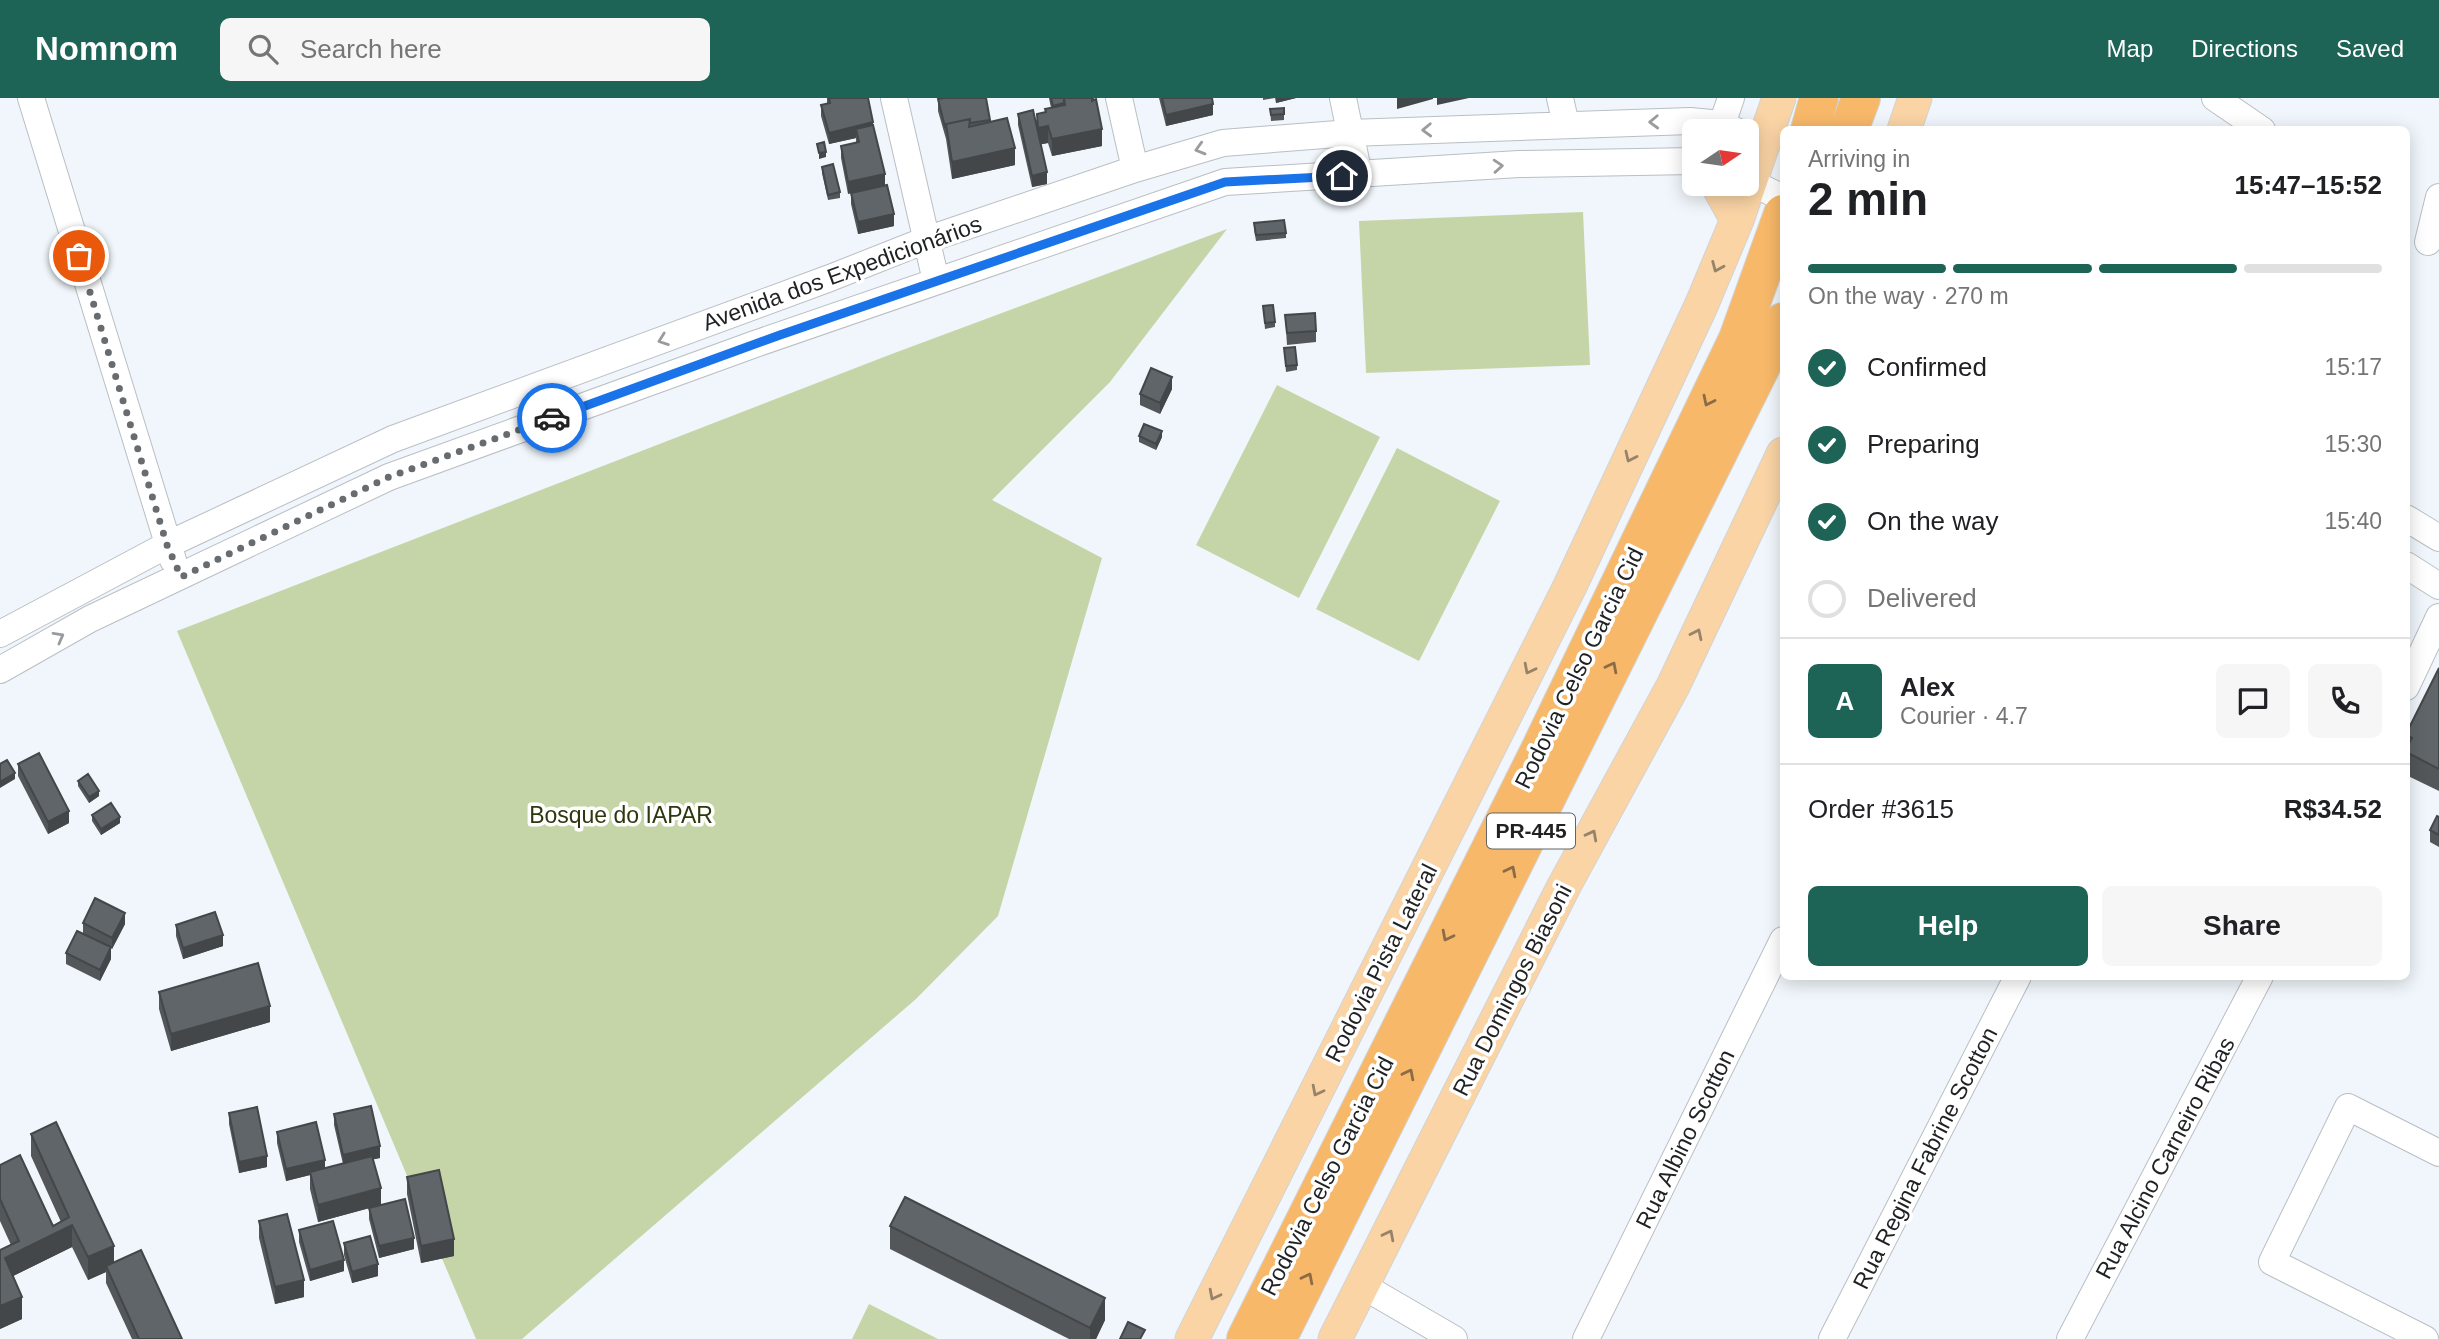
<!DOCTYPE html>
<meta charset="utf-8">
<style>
body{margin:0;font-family:Arial,sans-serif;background:#f6f6f6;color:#202124;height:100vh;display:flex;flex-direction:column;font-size:26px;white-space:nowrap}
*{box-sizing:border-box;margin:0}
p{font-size:23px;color:#757577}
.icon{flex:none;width:38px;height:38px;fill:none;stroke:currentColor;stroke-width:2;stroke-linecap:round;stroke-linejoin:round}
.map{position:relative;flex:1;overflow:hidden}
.details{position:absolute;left:1780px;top:28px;width:630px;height:854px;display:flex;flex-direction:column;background:#fff;border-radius:10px;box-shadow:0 4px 18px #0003}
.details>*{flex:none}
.needle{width:46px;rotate:77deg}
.buttons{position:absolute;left:1682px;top:21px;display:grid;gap:14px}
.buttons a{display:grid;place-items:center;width:77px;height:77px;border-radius:10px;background:#fff;box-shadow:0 4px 18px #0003;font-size:35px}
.pin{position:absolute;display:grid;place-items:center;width:60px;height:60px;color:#fff;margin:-30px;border:4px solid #fff;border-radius:50%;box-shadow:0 2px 7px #0007}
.courier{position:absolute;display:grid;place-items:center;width:70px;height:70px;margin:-35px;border:5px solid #1a73e8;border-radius:50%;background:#fff;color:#222;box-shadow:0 2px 9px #0007}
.headline em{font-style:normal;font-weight:600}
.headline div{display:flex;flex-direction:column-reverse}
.headline{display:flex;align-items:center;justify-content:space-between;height:119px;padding:0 28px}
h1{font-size:46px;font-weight:600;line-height:52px}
.bar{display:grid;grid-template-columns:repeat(4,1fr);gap:10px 7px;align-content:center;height:84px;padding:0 28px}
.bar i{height:9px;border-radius:5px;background:#e0e0e0}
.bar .current{background:#1d6356}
.bar p{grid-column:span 4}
.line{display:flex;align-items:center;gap:18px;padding:0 28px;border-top:2px solid #e0e0e0}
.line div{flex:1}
.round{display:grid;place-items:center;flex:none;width:74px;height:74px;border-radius:10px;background:#f6f6f6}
ol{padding:0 28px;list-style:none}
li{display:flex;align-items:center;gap:21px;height:77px}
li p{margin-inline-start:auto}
li .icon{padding:7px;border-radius:50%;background:#1d6356;color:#fff;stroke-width:4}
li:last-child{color:#757577}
li i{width:38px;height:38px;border:4px solid #e0e0e0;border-radius:50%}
.primary-button{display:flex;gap:14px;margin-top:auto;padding:14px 28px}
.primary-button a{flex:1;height:80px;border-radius:10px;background:#1d6356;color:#fff;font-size:28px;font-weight:600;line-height:80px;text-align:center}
.primary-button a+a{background:#f6f6f6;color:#202124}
header{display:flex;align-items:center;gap:42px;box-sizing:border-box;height:98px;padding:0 35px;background:#1d6356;color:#fff}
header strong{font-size:33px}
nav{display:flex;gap:38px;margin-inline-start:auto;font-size:24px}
.search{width:490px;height:63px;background:#f6f6f6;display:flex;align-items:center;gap:18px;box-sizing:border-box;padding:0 24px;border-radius:10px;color:#757577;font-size:26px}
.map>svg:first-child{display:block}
</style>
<header>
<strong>Nomnom</strong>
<div class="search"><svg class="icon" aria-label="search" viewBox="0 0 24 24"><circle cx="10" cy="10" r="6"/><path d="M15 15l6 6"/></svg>Search here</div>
<nav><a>Map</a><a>Directions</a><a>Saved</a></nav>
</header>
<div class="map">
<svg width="2439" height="1241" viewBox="0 0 2439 1241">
<rect width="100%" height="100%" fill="#f0f6fb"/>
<path fill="#c6d5a8" d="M1583,114L1590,267L1366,275L1359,123Z
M1227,131L1110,284L992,402L1102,460L998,818L916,901L522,1241H476L177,533L889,257Z
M1277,287L1380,339L1299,500L1196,447Z
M1397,350L1500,403L1419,563L1316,511Z
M869,1206L938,1241H852Z"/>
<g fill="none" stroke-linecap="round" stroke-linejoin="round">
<g stroke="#b9bfc4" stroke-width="28">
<path id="minor" d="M31,0L173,462
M894,0L936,183
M1119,0L1135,71
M1343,0L1359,77
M1560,0L1566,27
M2215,0L2262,32
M1722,26L1731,0
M1746,82L1783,100
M2428,144L2439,99
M2406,420L2439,440
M2406,467L2439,488
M0,536L167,447L393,341L830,180L926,142L1135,71L1223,45L1350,35L1690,23L1722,26L1736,33
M0,572L90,521L389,379L755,246L1225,84L1519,66L1694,63
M2406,589L2439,519
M1363,1188L1454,1241
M1586,1241L1783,842
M1832,1241L2018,878
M2070,1241L2260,878
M2425,1241L2272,1164L2348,1009L2439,1055"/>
</g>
<g stroke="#d2d3d3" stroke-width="35">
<path id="major" d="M1904,32L1915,0
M1717,86L1737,122
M1192,1241L1570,488L1701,208L1737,122L1779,0
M1335,1241L1564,788L1673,588L1783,356"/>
</g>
<g stroke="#d2d3d3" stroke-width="40">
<path id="highway" d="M1810,32L1819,0
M1849,32L1861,0
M1246,1241L1539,654L1738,241L1783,116
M1277,1241L1783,224"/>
</g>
<use href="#minor" stroke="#fff" stroke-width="26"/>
<use href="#major" stroke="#fad4a5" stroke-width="33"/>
<use href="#highway" stroke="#f7b869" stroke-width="38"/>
</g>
<path fill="#53575a" d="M827,0H868L848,96L841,60V48L856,44V40L829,46L821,18V7L827,6Z
M1049,0H1094L1102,48L1052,58L1048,45L1041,46L1047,86L1032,89L1018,27V16L1037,28V16L1045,14V11L1051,10Z
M1159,0H1212L1213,17L1166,28Z
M1263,0H1296L1276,5L1275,0L1263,2Z
M938,1L990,22V24L1015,67L952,81L946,41L938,13Z
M1284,10V22L1271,23L1270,11Z
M822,69L840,94V100L828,102L822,75Z
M851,95L894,128L858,136L851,106Z
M1254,131L1286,135V140L1256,143Z
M1263,208L1275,224V229L1265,231Z
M1285,217L1316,233V244L1287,247Z
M1284,250L1297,267V272L1286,274Z
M1172,291L1160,316L1140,307V296Z
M1139,338L1162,339L1156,352L1139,344Z
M2439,570V693L2406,677V636Z
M18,666L69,725L48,736L18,678Z
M78,683L99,698L89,705L78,688Z
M92,717L120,725L101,737L92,723Z
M2439,719V749L2430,744V732Z
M83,825L125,826L112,851L111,850V861L100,883L66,866V855L83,836Z
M176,827L223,848L183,861L176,838Z
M159,894L270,924L171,953L159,911Z
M229,1015L267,1069L239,1075L229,1026Z
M334,1016L380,1060L373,1061L381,1107L414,1151L379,1160L369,1121V1110L318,1124L310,1091V1077L286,1083L277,1045V1034L325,1070L343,1066L334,1027Z
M31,1036L114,1165L182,1241H132L106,1185V1174L88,1182L72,1149L13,1178L22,1221L0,1231L11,1147L0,1123V1067L53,1128L61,1124L31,1058Z
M407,1079L454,1158L421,1165L407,1096Z
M259,1123L304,1199L275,1206L259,1140Z
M890,1128L1105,1222L1096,1241H1069L890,1151Z
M299,1132L344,1173L310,1183L299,1144Z
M344,1145L378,1178L352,1185L344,1157Z"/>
<path fill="#43474a" d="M1276,0H1296L1276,5Z
M1397,0H1433V1L1397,11Z
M1437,0H1469L1437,7Z
M1213,6V17L1166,28V17Z
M873,24V36L856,31V40L829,46V35Z
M1048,28V45L1038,47V30Z
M1102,31V48L1052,58V41Z
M1015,50V67L952,81V64Z
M826,54V59L819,61V55Z
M1047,74V86L1032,89V78Z
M885,76V87L848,96V84Z
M894,116V128L858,136V124Z
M1172,279V291L1160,316V305Z
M1162,333V339L1156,352V346Z
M15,675V681L0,690V684Z
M99,693V698L89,705V699Z
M69,713V725L48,736V724Z
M120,719V725L101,737V731Z
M125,815V826L112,851V840Z
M223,837V848L183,861V850Z
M111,849V861L100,883V872Z
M270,908V924L171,953V936Z
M380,1048V1060L343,1068V1057Z
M267,1058V1069L239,1075V1064Z
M325,1062V1073L310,1074V1077L286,1083V1071Z
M381,1090V1107L318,1124V1107Z
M72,1127V1149L5,1182V1160Z
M414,1140V1151L379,1160V1148Z
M454,1141V1158L421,1165V1148Z
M114,1148V1170L106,1168V1174L88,1182V1159Z
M344,1162V1173L310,1183V1172Z
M378,1166V1178L352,1185V1174Z
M304,1182V1199L275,1206V1189Z
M22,1199V1221L0,1231V1208Z
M1105,1200V1222L1096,1241H1090V1230Z"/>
<path fill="#606569" stroke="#43474a" stroke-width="2" d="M829,0H868L873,24L829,35L821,7L830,5Z
M944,0H986L990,22L970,25V21L946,26V29H945L938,1Z
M1051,0H1064V5L1053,8Z
M1064,0H1092V3L1096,1L1102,31L1052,41L1048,28L1038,30L1037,16L1046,14L1045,11L1065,7Z
M1162,0H1212L1213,6L1166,17Z
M1284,10V16L1271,17L1270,11Z
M1033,12L1047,74L1032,78L1018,16Z
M1007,20L1015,50L952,64L946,26L970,21L969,29Z
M873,27L885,76L848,84L841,48L859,44L856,31Z
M824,44L826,54L819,55L817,46Z
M833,66L840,94L828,97L822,69Z
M887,87L894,116L858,124L851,95Z
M1284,122L1286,135L1256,137L1254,125Z
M1273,207L1275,224L1265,225L1263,208Z
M1315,215L1316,233L1287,235L1285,217Z
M1295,249L1297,267L1286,268L1284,250Z
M1151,270L1172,279L1160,305L1140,296Z
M1144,326L1162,333L1156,346L1139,338Z
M2439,570V671L2406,654V650L2412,640L2406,636Z
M39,655L69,713L48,724L18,666Z
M7,662L15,675L0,684V666Z
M88,676L99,693L89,699L78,683Z
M111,705L120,719L101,731L92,717Z
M2437,718L2439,719V737L2430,732Z
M95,800L125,815L112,840L83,825Z
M215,814L223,837L183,850L176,827Z
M77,833L111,849L100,872L66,855Z
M258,865L270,908L171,936L159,894Z
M371,1008L380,1048L343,1057L334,1016Z
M257,1009L267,1058L239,1064L229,1015Z
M56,1024L114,1148L88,1159L72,1127L5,1160L22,1199L0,1208V1152L19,1143L0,1101V1067L20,1057L53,1128L69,1119L31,1036Z
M316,1024L325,1062L286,1071L277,1034Z
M372,1058L381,1090L318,1107L310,1074Z
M439,1072L454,1141L421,1148L407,1079Z
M905,1099L1105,1200L1090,1230L890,1128Z
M405,1101L414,1140L379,1148L369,1110Z
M287,1116L304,1182L275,1189L259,1123Z
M333,1123L344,1162L310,1172L299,1132Z
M370,1138L378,1166L352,1174L344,1145Z
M141,1152L182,1241H139L106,1168Z
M1128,1224L1145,1232L1140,1241H1120Z"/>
<defs><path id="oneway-chevron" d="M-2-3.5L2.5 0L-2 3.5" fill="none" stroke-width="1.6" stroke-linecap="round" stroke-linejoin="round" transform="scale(1.75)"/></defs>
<g stroke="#9a9b9c">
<use href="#oneway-chevron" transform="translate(1654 24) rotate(178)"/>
<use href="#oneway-chevron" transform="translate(1427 32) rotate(178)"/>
<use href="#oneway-chevron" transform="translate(1200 51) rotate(164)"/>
<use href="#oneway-chevron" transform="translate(1498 68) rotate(-4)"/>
<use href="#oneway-chevron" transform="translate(663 242) rotate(160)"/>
<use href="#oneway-chevron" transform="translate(59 539) rotate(-29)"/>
</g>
<g stroke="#97836a">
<use href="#oneway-chevron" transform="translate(1717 169) rotate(113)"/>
<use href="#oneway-chevron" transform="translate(1630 359) rotate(115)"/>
<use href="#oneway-chevron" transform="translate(1697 536) rotate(-64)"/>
<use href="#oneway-chevron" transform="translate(1529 571) rotate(117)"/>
<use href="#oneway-chevron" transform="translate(1592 737) rotate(-62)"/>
<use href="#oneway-chevron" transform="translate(1317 993) rotate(117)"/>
<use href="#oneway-chevron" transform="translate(1389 1137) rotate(-63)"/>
<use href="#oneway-chevron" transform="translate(1214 1197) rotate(117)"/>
</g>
<g stroke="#8b6c46">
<use href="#oneway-chevron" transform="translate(1708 303) rotate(116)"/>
<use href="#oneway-chevron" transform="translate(1612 569) rotate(-63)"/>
<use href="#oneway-chevron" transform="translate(1511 773) rotate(-63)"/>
<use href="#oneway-chevron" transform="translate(1447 838) rotate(117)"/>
<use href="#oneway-chevron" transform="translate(1409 976) rotate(-63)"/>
<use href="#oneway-chevron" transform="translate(1308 1180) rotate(-63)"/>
</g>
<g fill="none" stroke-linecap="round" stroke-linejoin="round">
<path stroke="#686c6f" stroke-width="7" stroke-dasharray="0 12.6" d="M79,158L167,447L181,479L389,379L552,320"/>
<path stroke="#1a73e8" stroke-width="9" d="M552,320L780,237L1225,84L1342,78"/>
</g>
<g text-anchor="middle" stroke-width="7" stroke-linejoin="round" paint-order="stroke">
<rect fill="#fff" stroke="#626465" stroke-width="2" x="1487" y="715.5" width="88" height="35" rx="5"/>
<g font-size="21" font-weight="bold" fill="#1f2123">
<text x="1531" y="740">PR-445</text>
</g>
<g font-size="23" fill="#1f2123" stroke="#fff">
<text transform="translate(842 175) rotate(-20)" y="8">Avenida dos Expedicionários</text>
<text transform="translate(1579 570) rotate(-64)" y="8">Rodovia Celso Garcia Cid</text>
<text transform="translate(1381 865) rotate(-63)" y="8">Rodovia Pista Lateral</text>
<text transform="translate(1512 892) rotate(-63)" y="8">Rua Domingos Biasoni</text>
<text transform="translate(1685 1041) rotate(-64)" y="8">Rua Albino Scotton</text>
<text transform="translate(1925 1060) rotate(-63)" y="8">Rua Regina Fabrine Scotton</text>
<text transform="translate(2165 1060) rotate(-62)" y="8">Rua Alcino Carneiro Ribas</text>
<text transform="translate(1327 1078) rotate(-63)" y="8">Rodovia Celso Garcia Cid</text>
</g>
<g font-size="23" fill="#2d380d" stroke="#fff">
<text x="621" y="725">Bosque do IAPAR</text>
</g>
</g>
</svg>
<div class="buttons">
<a><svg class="needle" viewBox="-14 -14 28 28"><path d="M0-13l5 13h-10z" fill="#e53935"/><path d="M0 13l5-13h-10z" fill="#757577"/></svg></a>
</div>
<div class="pin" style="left:79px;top:158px;background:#ea580c"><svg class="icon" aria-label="bag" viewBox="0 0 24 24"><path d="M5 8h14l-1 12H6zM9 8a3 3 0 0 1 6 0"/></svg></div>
<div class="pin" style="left:1342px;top:78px;background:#1f2937"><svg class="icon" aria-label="home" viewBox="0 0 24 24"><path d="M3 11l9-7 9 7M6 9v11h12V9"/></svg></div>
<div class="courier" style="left:552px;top:320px"><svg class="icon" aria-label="car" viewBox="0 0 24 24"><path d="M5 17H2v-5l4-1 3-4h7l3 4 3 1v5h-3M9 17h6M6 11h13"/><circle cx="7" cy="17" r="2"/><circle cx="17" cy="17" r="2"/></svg></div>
<section class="details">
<div class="headline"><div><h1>2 min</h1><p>Arriving in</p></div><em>15:47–15:52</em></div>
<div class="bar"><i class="current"></i><i class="current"></i><i class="current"></i><i></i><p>On the way · 270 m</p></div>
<ol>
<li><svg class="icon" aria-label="check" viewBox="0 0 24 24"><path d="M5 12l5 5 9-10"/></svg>Confirmed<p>15:17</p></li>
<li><svg class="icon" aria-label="check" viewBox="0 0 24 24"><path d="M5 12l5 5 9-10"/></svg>Preparing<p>15:30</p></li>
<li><svg class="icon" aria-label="check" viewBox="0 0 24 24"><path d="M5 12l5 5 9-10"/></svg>On the way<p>15:40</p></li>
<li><i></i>Delivered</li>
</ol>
<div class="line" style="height:126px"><b class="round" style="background:#1d6356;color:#fff">A</b><div><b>Alex</b><p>Courier · 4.7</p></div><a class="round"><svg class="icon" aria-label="chat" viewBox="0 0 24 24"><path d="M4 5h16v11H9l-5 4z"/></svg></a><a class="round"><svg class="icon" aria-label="phone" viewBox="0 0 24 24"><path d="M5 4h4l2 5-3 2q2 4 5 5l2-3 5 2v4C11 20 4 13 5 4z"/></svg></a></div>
<div class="line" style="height:91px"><div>Order #3615</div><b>R$34.52</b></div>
<div class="primary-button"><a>Help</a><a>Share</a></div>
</section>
</div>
